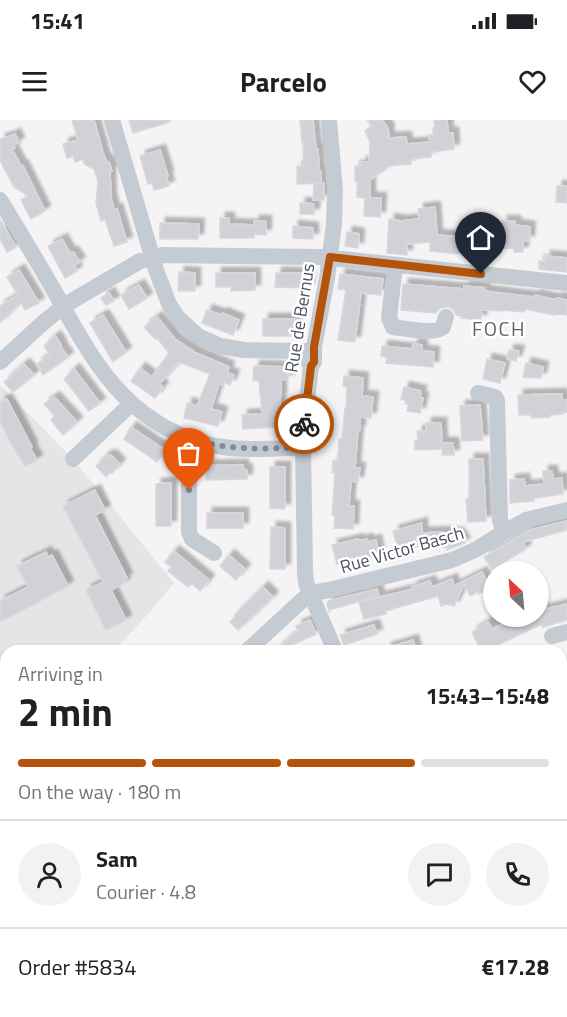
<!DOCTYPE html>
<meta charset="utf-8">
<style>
body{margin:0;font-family:"Titillium Web",sans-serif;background:#f2f2f2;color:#202124;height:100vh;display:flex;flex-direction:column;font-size:22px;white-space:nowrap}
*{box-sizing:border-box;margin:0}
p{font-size:20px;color:#757577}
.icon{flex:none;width:33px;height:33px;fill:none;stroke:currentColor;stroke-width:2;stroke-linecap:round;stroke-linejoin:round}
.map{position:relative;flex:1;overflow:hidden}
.panel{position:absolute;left:0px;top:525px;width:567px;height:372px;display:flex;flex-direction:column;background:#fff;border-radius:18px 18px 0 0;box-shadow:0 2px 4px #0004}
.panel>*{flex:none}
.needle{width:39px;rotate:334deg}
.tools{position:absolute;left:483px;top:441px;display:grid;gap:12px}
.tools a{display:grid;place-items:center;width:66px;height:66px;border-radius:50%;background:#fff;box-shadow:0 2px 4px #0004;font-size:30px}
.pin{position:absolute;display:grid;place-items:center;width:51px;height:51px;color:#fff;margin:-62px -26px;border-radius:50% 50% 50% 0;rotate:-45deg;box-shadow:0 0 6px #0007}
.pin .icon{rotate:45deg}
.courier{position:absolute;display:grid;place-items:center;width:60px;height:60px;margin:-30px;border:4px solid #b45309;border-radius:50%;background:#fff;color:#222;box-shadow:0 2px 8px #0007}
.summary em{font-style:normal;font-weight:700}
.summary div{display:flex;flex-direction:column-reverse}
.summary{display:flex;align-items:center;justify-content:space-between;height:102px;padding:0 18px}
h1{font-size:39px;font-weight:700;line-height:45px}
.bar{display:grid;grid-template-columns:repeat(4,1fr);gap:9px 6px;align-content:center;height:72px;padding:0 18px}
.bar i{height:8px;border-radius:4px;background:#e0e0e0}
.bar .active{background:#b45309}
.bar p{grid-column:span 4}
.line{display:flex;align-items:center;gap:15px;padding:0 18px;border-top:2px solid #e0e0e0}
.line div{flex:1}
.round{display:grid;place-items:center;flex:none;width:63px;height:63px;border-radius:32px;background:#f2f2f2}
.status{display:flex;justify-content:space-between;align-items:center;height:42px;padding:0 30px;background:#fff;direction:ltr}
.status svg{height:16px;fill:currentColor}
header{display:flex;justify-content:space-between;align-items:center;height:78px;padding:0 18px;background:#fff;font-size:27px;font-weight:700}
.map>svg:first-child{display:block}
</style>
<div class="status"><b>15:41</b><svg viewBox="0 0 49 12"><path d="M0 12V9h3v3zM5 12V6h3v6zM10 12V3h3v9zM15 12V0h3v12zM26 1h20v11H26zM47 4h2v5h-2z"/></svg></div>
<header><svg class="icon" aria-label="menu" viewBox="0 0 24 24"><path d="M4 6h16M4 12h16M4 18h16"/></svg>Parcelo<svg class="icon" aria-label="heart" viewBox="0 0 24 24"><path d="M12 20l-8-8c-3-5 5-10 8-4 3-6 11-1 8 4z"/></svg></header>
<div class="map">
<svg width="567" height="897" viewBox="0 0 567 897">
<defs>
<filter id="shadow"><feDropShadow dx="5.5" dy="-5.5" stdDeviation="1.5" flood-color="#0004"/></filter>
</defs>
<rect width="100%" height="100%" fill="#f5f3f3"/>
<path fill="#e6e4e5" d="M0,265L73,339L174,463L149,493L114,531H6V580L0,576Z
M346,891H487L491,897H344Z"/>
<path fill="#c6eedb" d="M50,891H86L89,897H77L75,893L65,897H42Z"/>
<path fill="#d0d2d7" stroke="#d7d8de" stroke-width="1.5" filter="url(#shadow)" d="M72,0H94L104,36L107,42H109L112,51L110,52L111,78L114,90L117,89L127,122L114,126L105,99L101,101L96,83L98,61L94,49L84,44L83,39L75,42L73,36L67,38L63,24L78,20Z
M129,0H170V2L133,13Z
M300,0H313L316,29H318L319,51H321V63L297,64V46H304L303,22H302Z
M367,0H382L388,8L389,18L406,17L407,24L430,22L429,15H433V8H435L434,0H447L448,13H453L454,29L431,32V37L411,39V44L388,46L386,49L370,60V78H381L380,97L364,96L365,78L357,77V61H355V46H361V42H369L370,22L365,11L372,6Z
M15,14L19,22L13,26L15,28L12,30L22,47L23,46L45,91L31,99L21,80L29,76L14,67L0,40V19L8,17Z
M160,30L168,56H166L169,66L154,70L152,63L148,64L140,36Z
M314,63H324V80H313Z
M557,66H567V83L556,82Z
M300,83L314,84V94H300Z
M435,87L437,115L461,117V115H468V113H502V101H515V105L530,107L529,121L523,120V132H514V128L494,129L460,128L459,134L430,131V122L407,124V135L387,133L389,99L401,101L419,99L418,89Z
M220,98H229V104L254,105V101H266V115L254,114V118H220Z
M0,100L16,127L7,132L0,119Z
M160,103L199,104L198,119H160Z
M293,106L313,108V119L293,118Z
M347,112L359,114L358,128L345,126Z
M62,119L70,133L73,132L80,142L74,145L77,151L65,158L48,126Z
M545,136L567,138V152L539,149V141L545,142Z
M19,150L39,183L25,190L21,182L0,203V186L18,175L7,157Z
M179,152L195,153V171H178Z
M216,153H255V170L231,171L232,167H216Z
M276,153H309V168L275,167Z
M340,154L383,159L381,175L361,173L355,222L338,220L346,170L338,169Z
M403,164L464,169V166L485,168L484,171L534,177L535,175L557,180V178L567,180V195L554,194V195L525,189L524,192L502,190V191L482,190L481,200L461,198V196L456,195L454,190L449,187H444L440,188L436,193L401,190Z
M139,165L147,178L129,189L121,175Z
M109,173L114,181L106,185L101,178Z
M207,190L221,195L222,193L239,200L233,215L202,203Z
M103,195L126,232L113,242L90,203Z
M157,197L175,219L196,233L229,247L227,253L234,255L230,265L223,262L222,265L219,264L211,289L222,292L218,306L184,298L187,283L197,286L210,254L179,242L159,264L163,267L155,278L131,261L140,248L152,257L169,233L157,218L155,219L144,207Z
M263,199H296V216H263Z
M55,216L61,225L60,226L68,237L43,255L37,244L50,235L44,226Z
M413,224L422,225V231L434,232L433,247L386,243L387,237L381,236L382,226L412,229Z
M509,230L519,231L516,241L507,239Z
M487,239L505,243L500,263L483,259Z
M526,243L543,247L541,258L523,257Z
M24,244L34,255L13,272L4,262Z
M254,246L288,247V260L281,259V277H280V307L243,309L242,295L262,294L259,261L253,260Z
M74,249L100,283L89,291L64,259Z
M344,256L363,258L362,276L373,277L371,298L360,297V310H358L355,348H360L358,362L351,361L349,386H354L353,409L334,408L335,395H332L335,353H332L333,341H338L339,319H342L345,288H346L347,267L343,266Z
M404,267L421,271L420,277L423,278L420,293L407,291L409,284H405L406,280L401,279Z
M562,274V280H567V292L563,293V294L550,295V297L531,298V295H519L518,275Z
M54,277L77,302L63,315L51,300L55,296L44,284Z
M7,279L32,327L30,328L37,340L25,346L18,334H17L0,302V282Z
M480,285L483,320L462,321L460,286Z
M426,303H441L442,323H453L454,335H442V327V329L415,330V321L418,320L417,311H426Z
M131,307L165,330L157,342L124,319Z
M107,335L109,337L111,335L120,344L112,353H110L106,357L96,346Z
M469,339H483L486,401L468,402L466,379H469Z
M228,345H243V349L247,350V359L206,360V346Z
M270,347H285V389L270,388Z
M543,351H552L553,359L562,358L563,374L534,378V381L510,383V360L524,359L525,366L544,364Z
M164,363H171V406H156V364Z
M95,370L105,390L95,395L127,458L123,460L125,463L111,470L126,500L106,510L86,470L103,462L63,386Z
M207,393H243V408H207Z
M567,401V410L523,422L526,429L492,449L484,437L530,410Z
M422,403V413L443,412V413H458L465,423L447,430V427L429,428V423L399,432L393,411Z
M271,407L285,408V449H270Z
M358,419L359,421L367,419L368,422L376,420L379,435L337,444L332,425Z
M174,431L209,460L200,471L191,463L188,467L168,451L171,447L165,442Z
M46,432L48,437L52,435L68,466L0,502V481L28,467L17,446Z
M229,435L245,449L236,460L220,446Z
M482,452L490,468L479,474L478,472L470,476L464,464L454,486L447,484L441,486L438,476L385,491L386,494L364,499L359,482L413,469L412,467L430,461L432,467L452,459L454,466Z
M263,467L273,477L238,510L230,502L235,497L234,496Z
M377,469L379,476L329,490L330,493L327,485L328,481Z
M566,484L567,500L543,507L542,504L485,531H481L472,512L488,502L492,509L518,496H542L541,490Z
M310,500L316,514L278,531L277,529L298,511L296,506Z
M374,505L377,514L344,525L340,515Z
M413,520L416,531H387L386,528Z"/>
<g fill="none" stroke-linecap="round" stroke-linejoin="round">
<path stroke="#c5cbd3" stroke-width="16" d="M112,0L156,150L169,184L178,198L198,216L220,226L244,230L306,231V238L311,246
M329,0L335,70L334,104L327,158L314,227V242L311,246L304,307L303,327L305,451L306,463L335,531
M0,80C19,111 38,142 56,174C92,240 125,301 203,323C235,332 270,329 303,327
M395,145L389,198L393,207C403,208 436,215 443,207C444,205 445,199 446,197
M0,242L44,202L65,185L140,141L163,135L323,137C404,145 485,154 567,163
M478,273L495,277L497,280L500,400L504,412
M189,318V412L192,419L214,433
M73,339L131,284
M310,473L329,470L452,440L477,429L504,412L526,400L567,390
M552,516L567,512
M247,531L310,473
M0,649L6,653
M561,654L567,639
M0,720L6,714
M561,773L565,781L567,780
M0,841L6,836
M166,891L170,897
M503,891L506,897"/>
</g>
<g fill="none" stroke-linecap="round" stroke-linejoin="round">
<path stroke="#868b93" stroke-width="6" stroke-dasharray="0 10.8" d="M189,370V318C227,331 264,329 303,327L304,304"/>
<path stroke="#b45309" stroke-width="8" d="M304,304L311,246L314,242V227L330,137L481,154"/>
</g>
<g text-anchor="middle" stroke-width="5" stroke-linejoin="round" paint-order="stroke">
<g font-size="18" fill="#4b5360" stroke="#fff">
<text transform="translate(300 198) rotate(-81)" y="6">Rue de Bernus</text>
<text transform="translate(402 430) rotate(-16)" y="6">Rue Victor Basch</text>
</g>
<g font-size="20" letter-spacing="1.5" fill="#5f6267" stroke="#fff">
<text x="499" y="216">FOCH</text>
</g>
</g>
</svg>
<div class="tools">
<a><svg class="needle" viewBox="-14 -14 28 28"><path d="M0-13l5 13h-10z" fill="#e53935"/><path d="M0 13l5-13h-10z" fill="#757577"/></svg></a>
</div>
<div class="pin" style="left:189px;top:370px;background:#ea580c"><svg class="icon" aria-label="bag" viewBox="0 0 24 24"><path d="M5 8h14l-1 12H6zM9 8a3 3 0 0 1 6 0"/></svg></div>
<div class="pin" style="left:481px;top:154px;background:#1f2937"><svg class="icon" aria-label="home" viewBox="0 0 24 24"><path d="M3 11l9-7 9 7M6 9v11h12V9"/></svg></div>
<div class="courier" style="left:304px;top:304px"><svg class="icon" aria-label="bike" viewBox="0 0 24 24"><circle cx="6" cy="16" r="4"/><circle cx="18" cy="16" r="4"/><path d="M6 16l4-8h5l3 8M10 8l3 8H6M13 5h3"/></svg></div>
<section class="panel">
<div class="summary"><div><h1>2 min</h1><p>Arriving in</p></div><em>15:43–15:48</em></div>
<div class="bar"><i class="active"></i><i class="active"></i><i class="active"></i><i></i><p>On the way · 180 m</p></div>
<div class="line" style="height:108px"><a class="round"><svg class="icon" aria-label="person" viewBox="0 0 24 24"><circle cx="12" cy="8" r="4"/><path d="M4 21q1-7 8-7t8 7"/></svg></a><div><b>Sam</b><p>Courier · 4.8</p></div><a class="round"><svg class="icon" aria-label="chat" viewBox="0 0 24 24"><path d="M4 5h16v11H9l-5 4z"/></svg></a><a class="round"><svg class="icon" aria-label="phone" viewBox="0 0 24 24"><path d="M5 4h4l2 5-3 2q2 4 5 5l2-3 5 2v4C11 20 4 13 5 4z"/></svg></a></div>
<div class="line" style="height:78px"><div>Order #5834</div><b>€17.28</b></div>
</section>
</div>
